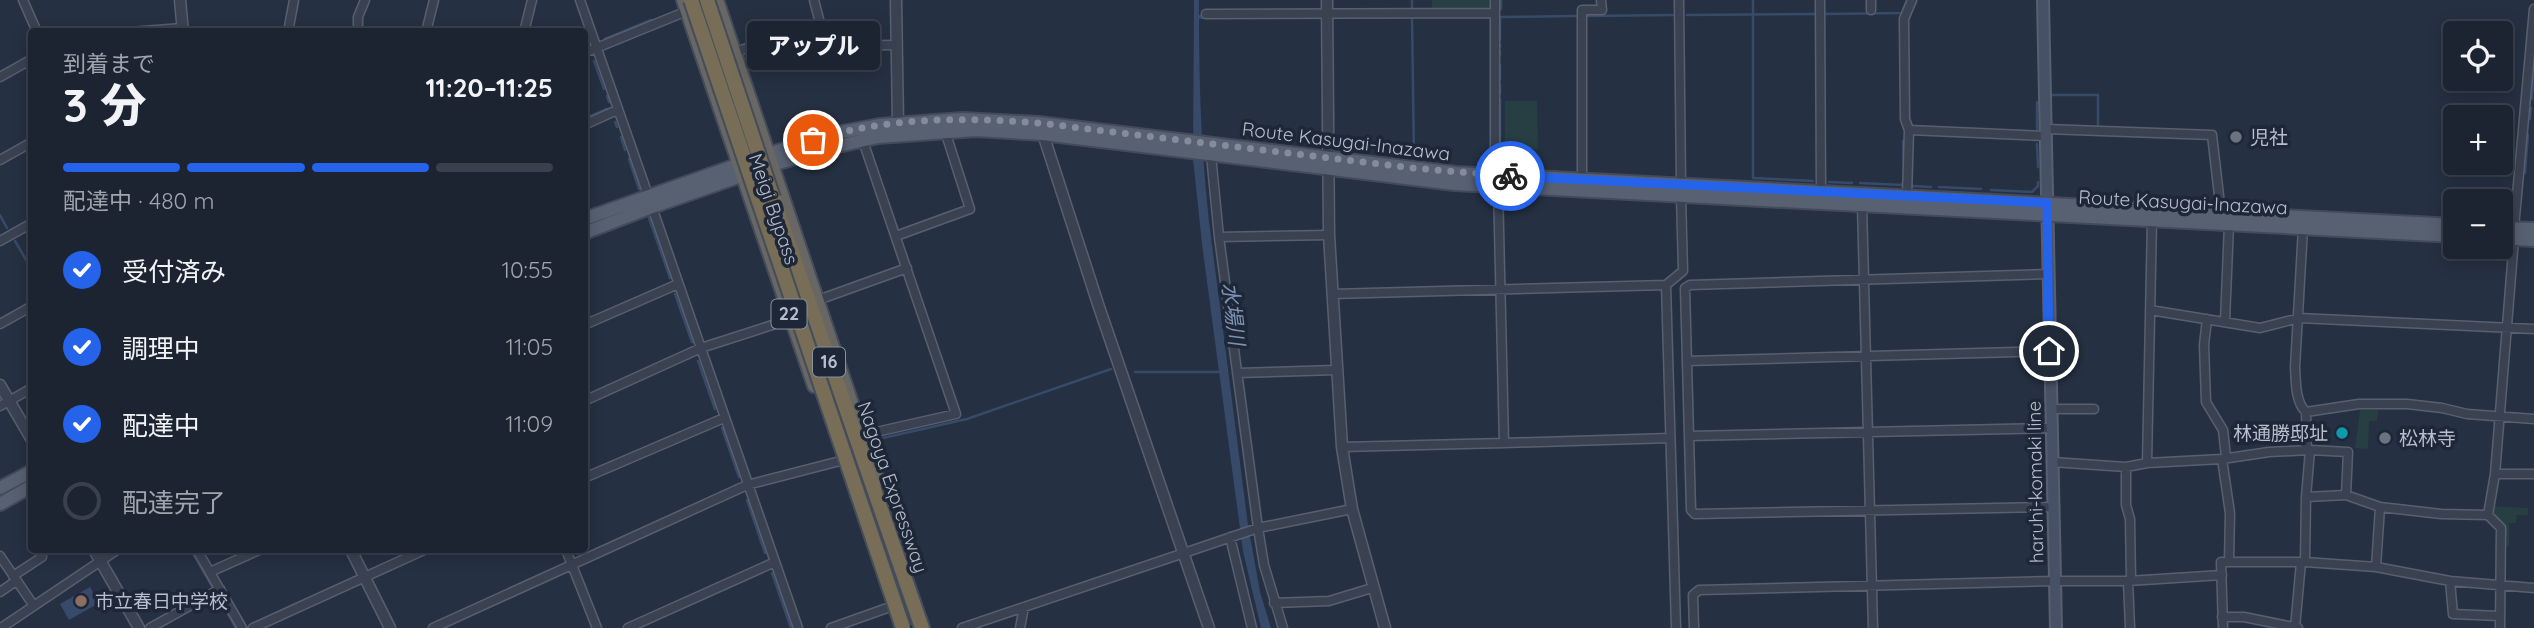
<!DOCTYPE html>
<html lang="ja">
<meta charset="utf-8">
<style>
body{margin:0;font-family:Quicksand,"Noto Sans JP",sans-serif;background:#29303e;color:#f1f3f6;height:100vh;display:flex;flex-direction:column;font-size:26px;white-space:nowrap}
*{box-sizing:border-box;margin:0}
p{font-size:23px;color:#a0a4ac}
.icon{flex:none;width:38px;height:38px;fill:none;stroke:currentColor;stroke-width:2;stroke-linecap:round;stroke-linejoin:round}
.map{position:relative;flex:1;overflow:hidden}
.side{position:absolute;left:28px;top:28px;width:560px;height:525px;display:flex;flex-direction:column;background:#1c2432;border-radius:7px;box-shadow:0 4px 18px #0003,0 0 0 2px #3a414d}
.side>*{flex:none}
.tools{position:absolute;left:2443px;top:21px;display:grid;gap:14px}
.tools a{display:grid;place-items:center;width:70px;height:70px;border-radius:7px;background:#1c2432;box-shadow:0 4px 18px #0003,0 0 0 2px #3a414d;font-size:35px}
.pin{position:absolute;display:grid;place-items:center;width:60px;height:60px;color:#fff;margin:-30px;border:4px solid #fff;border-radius:50%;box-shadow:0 2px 7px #0007}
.courier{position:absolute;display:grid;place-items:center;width:70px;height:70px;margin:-35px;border:5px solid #2563eb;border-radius:50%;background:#fff;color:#222;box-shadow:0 2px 9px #0007}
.bubble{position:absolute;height:49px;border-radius:7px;background:#1c2432;box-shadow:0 4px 18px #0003,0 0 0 2px #3a414d;font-size:23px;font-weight:800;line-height:49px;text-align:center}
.overview em{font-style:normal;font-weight:800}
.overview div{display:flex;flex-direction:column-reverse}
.overview{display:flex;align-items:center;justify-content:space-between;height:119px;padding:0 35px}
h1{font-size:46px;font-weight:800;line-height:52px}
.bar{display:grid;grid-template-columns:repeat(4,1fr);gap:10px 7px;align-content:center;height:84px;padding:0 35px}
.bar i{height:9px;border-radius:5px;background:#3a414d}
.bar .selected{background:#2563eb}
.bar p{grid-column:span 4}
ol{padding:0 35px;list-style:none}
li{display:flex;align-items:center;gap:21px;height:77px}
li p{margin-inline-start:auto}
li .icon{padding:7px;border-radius:50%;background:#2563eb;color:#fff;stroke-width:4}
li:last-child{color:#a0a4ac}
li i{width:38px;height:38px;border:4px solid #3a414d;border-radius:50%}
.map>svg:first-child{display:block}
</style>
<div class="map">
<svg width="2534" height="628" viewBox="0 0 2534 628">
<rect width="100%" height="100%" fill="#253042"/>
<path fill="#273f43" d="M1432,0H1490V10H1432Z
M1505,101H1537L1538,149L1505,150Z
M2360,410H2378L2377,421H2369L2368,449L2355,448Z
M2494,506L2528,508V515H2517L2516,523H2509V546H2502L2493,516Z"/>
<path fill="#384a6a" d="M1194,0H1199V15H1203V19H1199C1199,94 1202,170 1212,245L1248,525L1260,592L1271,628H1261L1243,551L1202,244L1193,158Z
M90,587L99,603L69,620L60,604Z"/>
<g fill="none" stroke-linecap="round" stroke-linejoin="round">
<path stroke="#384a6a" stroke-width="2.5" d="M1412,0V10
M1501,0V9
M1753,0V178L1813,181
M1825,14L1902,13L1907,0
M1687,15L1814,14
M1587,16L1674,15
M1385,17H1490
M1412,18L1414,158
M605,39L651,20
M1500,40V17L1577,16
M1500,45V47
M1500,51V55
M594,61L604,89
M1500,65V80
M1500,84V94
M2050,95H2098V125
M607,96L609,102
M1500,99V158
M2532,99L2534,74
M2037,102V129
M588,117L607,109
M584,119H586
M2530,119L2531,108
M615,122L617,127
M621,137L625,150
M1903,141L1904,172
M2037,144L2038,167
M629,159L639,189
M2525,173L2528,135
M1829,182L1852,183
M1860,183L1902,185L1904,179
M1912,186L1931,187
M1939,187L1981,189
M1991,190L2032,192L2038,186V182
M0,215L7,228
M649,218L670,278
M15,241L32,270
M675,294L692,342
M698,361L715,409
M1135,372H1222
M722,428L739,477
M883,438L967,419L1111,369
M747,500L765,553
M191,550L213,588
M772,573L791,628
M217,595L236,628"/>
<g stroke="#58606f" stroke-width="11">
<path id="minor" d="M23,0L37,32
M580,0L648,195
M814,0L826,46
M1495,0V175
M1679,0L1681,184
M1820,0L1821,192
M1871,0V10
M1206,14L1495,13
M130,32L182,28
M288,32L294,0
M358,32V17L365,0
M426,32L434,0
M524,32L532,0
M584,53L687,11
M733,53L750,47L897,45
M0,77L32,59
M584,125L617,110
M2046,129L2212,135L2221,213
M1909,130L1905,119L1904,19L1912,0
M863,141L956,414L863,435
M1211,155L1219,237L1258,528L1264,565L1283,628
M0,160L32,142
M1582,179V10H1602L1601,0
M1498,186L1504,443L1670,438
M1907,196L1909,130L2045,136
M1862,205L1873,628
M652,207L798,628
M2303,228L2295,367C2296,381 2295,402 2306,412L2307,450
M2514,228L2534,9
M896,236L970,209L945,131
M1219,237L1329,235
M0,241L32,223
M2048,274L1690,285L1685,288L1691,510L1695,514L2052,507
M1666,285L1676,628
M1332,294L1666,285L1683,271L1681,196
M818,300L907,268
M2150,310L2260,328L2299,318L2534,329
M2207,319L2204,345L2206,402L2223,430L2226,457
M2225,321L2229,224
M0,324L32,306
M584,325L678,284
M1687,361L2049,351
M1237,373L1336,370
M584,401L701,348L791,319
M0,406L32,388
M2051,409H2094
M2306,412L2359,404H2407L2442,408L2467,414L2534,419
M1689,436L2051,428
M1342,447L1504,443
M2222,459L2230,513L2229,561
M2052,462L2126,467L2147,463L2222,459L2269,452L2310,450L2348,452L2346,495L2380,507L2441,514L2488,515L2501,528L2500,628
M2147,463L2152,220
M2126,467V505L2130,519L2131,580
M2495,474H2534
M584,478L724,418
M2306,497L2346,495
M2488,515L2495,474L2514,239
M1230,537L1252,628
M197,550L242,628
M566,550L597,628
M0,556L34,606
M2305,562L2306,497L2310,450
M2376,567L2380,507
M210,572L259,550
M13,576L42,557
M2128,581L2130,628
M2450,581L2453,614L2499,616
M0,592L16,581
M1274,603L1329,601L1372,588
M2222,617H2244L2298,628
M1,628L117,550
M150,628L220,589
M253,628L424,550
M433,628L747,485L840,461
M628,628L775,562
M831,628L890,607
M962,628L1258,528L1352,509
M1020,628L1024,607
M1694,628L1693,595L1699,590L2055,581H2128L2222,575
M2223,628L2221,562H2305L2376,567L2450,581L2534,588
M2295,628L2301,562"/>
</g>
<g stroke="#58606f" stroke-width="13">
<path id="tertiary" d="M180,0L183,32
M896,0L898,123
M1327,0L1329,235L1342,447L1352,509L1385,628
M1043,134L1099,307L1209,628
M0,385L32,440
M94,550L139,628
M351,550L390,628"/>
</g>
<g stroke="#58606f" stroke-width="14">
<path id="secondary" d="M2043,0L2056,628"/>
</g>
<g stroke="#434b5b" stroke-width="16">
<path id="primary" d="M584,219L768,154L831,134L880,125L963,119L1039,123L1456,173L2455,225
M2501,228L2534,229
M584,233L652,207L772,165L825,149L878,137L976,130L1043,134L1455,184L2455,236
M2501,238L2534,240
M0,488L32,471
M0,504L32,486"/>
</g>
<g stroke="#444d5c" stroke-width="16">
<path id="trunk" d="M683,0L814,386
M717,0L878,481"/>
</g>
<g stroke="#444d5c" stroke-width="18">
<path id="motorway" d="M773,198L922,628"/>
</g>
<use href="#minor" stroke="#3a4252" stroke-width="8"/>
<use href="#tertiary" stroke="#3a4252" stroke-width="10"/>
<use href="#secondary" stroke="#475165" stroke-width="10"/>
<use href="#primary" stroke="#586172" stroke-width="12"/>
<use href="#trunk" stroke="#686764" stroke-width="12"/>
<use href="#motorway" stroke="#786d56" stroke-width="14"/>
<g stroke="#444d5c" stroke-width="18" stroke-linecap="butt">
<path id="motorway-bridge" d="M691,0L903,628
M707,0L773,198"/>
</g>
<use href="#motorway-bridge" stroke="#786d56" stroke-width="14"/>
</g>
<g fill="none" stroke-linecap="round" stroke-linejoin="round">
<path stroke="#848c9c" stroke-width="7" stroke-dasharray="0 12.6" d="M813,140C887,117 963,117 1039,123L1412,168L1510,176"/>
<path stroke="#2563eb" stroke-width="9" d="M1510,176L2047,203L2049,351"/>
</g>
<g fill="#6b7280" stroke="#1e2737" stroke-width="2.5">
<circle cx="2236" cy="137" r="7"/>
<circle cx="2385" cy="438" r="7"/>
</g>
<circle fill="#0f9aa8" stroke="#1e2737" stroke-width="2.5" cx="2342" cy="433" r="7"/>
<circle fill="#8d6e63" stroke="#1e2737" stroke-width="2.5" cx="81" cy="601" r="7"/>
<g text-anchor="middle" stroke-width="7" stroke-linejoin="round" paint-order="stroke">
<g fill="#1e2737" stroke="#89919f" stroke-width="2">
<rect x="771.5" y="299.5" width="35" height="29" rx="5"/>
<rect x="813" y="347.5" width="32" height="29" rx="5"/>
</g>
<g font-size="18" font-weight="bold" fill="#b7becc">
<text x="789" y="320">22</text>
<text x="829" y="368">16</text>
</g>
<g font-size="19" fill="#b7becc" stroke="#1e2737" text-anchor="start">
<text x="2250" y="144">児社</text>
<text x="2328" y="440" text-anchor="end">林通勝邸址</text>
<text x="2399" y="445">松林寺</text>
<text x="95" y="608">市立春日中学校</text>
</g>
<g font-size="19" fill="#b7becc" stroke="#1e2737">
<text transform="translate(1346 141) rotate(7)" y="7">Route Kasugai-Inazawa</text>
<text transform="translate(2183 202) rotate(3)" y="7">Route Kasugai-Inazawa</text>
<text transform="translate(774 209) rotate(71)" y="7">Meigi Bypass</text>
<text transform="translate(2035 482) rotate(-91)" y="7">haruhi-komaki line</text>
<text transform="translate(893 487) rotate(71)" y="7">Nagoya Expressway</text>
</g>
<g font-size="21" font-style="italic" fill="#7d92b4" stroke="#1e2737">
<text transform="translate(1233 314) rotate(83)" y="7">水場川</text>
</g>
</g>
</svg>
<div class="tools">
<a><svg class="icon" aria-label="locate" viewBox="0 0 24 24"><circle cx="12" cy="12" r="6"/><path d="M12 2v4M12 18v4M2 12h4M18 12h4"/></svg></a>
<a>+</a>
<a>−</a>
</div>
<div class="pin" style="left:813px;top:140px;background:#ea580c"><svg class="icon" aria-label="bag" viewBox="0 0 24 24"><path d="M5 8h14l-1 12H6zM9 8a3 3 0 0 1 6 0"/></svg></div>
<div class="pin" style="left:2049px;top:351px;background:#1f2937"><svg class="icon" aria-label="home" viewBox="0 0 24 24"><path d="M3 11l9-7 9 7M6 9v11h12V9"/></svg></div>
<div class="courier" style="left:1510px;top:176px"><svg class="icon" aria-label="bike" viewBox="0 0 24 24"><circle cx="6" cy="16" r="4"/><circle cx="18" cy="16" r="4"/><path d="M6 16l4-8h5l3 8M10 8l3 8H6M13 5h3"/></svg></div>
<div class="bubble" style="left:747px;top:21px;width:133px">アップル</div>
<section class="side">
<div class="overview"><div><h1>3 分</h1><p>到着まで</p></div><em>11:20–11:25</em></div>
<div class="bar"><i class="selected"></i><i class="selected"></i><i class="selected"></i><i></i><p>配達中 · 480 m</p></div>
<ol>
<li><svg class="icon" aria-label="check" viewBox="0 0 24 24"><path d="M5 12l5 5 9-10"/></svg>受付済み<p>10:55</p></li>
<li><svg class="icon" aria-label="check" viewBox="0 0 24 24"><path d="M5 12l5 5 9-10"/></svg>調理中<p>11:05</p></li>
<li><svg class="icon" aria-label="check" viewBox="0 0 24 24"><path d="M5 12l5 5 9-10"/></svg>配達中<p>11:09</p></li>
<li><i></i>配達完了</li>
</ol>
</section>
</div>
